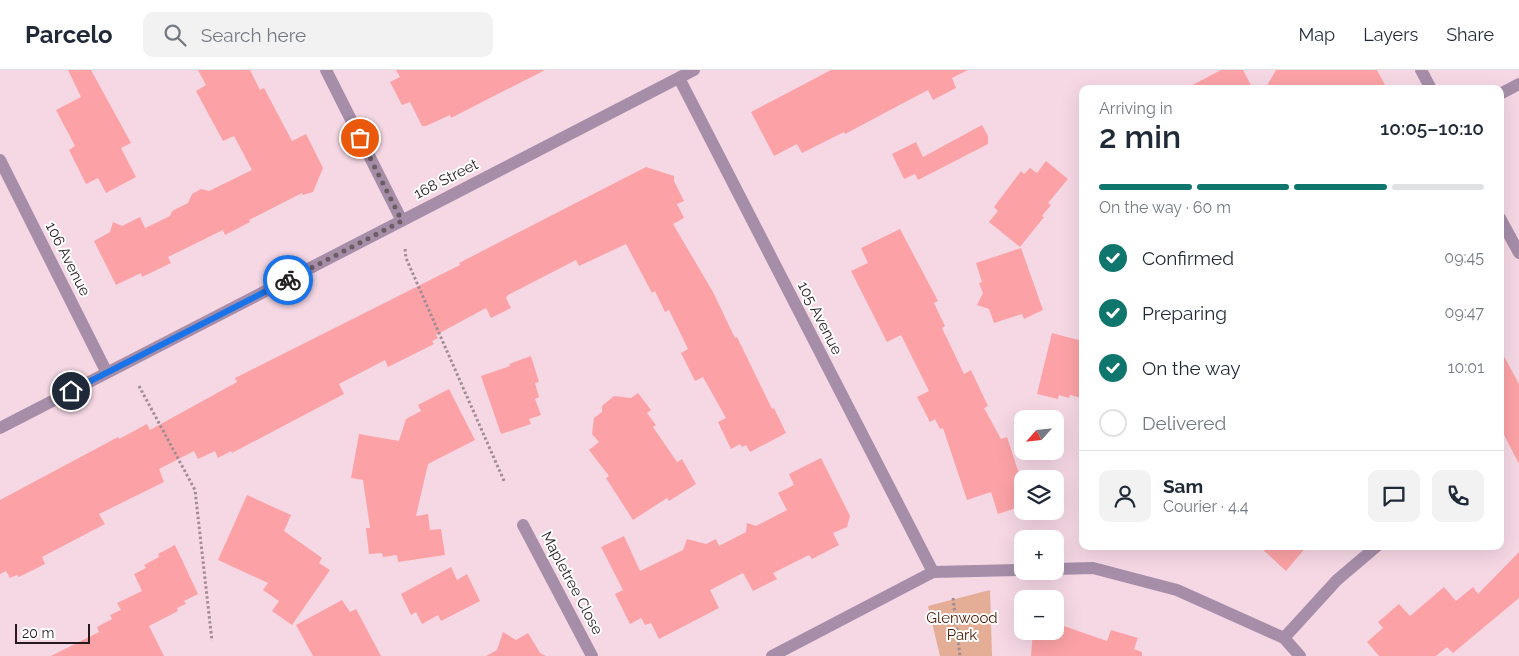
<!DOCTYPE html>
<meta charset="utf-8">
<style>
body{margin:0;font-family:Raleway,sans-serif;background:#f2f2f3;color:#1f2937;height:100vh;display:flex;flex-direction:column;font-size:19px;white-space:nowrap}
*{box-sizing:border-box;margin:0}
p{font-size:16px;color:#747a83}
.icon{flex:none;width:28px;height:28px;fill:none;stroke:currentColor;stroke-width:2;stroke-linecap:round;stroke-linejoin:round}
.map{position:relative;flex:1;overflow:hidden}
.sheet{position:absolute;left:1079px;top:15px;width:425px;height:465px;display:flex;flex-direction:column;background:#fff;border-radius:10px;box-shadow:0 5px 20px #0002}
.sheet>*{flex:none}
.needle{width:32px;rotate:243deg}
.fabs{position:absolute;left:1014px;top:340px;display:grid;gap:10px}
.fabs a{display:grid;place-items:center;width:50px;height:50px;border-radius:10px;background:#fff;box-shadow:0 5px 20px #0002;font-size:25px}
.scale{position:absolute;left:15px;bottom:12px;width:75px;box-sizing:border-box;padding-left:5px;border:2px solid #251a1f;border-top:0;font-size:14px;line-height:18px;white-space:nowrap;color:#251a1f;-webkit-text-stroke:4px #fff;paint-order:stroke}
.pin{position:absolute;display:grid;place-items:center;width:42px;height:42px;color:#fff;margin:-21px;border:2px solid #fff;border-radius:50%;box-shadow:0 1px 5px #0007}
.courier{position:absolute;display:grid;place-items:center;width:50px;height:50px;margin:-25px;border:4px solid #1a73e8;border-radius:50%;background:#fff;color:#222;box-shadow:0 1px 6px #0007}
.overview em{font-style:normal;font-weight:600}
.overview div{display:flex;flex-direction:column-reverse}
.overview{display:flex;align-items:center;justify-content:space-between;height:85px;padding:0 20px}
h1{font-size:32px;font-weight:600;line-height:38px}
.bar{display:grid;grid-template-columns:repeat(4,1fr);gap:8px 5px;align-content:center;height:60px;padding:0 20px}
.bar i{height:6px;border-radius:4px;background:#e0e1e3}
.bar .current{background:#0f766e}
.bar p{grid-column:span 4}
.line{display:flex;align-items:center;gap:12px;padding:0 20px;border-top:1px solid #e0e1e3}
.line div{flex:1}
.round{display:grid;place-items:center;flex:none;width:52px;height:52px;border-radius:10px;background:#f2f2f3}
ol{padding:0 20px;list-style:none}
li{display:flex;align-items:center;gap:15px;height:55px}
li p{margin-inline-start:auto}
li .icon{padding:5px;border-radius:50%;background:#0f766e;color:#fff;stroke-width:4}
li:last-child{color:#747a83}
li i{width:28px;height:28px;border:2px solid #e0e1e3;border-radius:50%}
header{display:flex;align-items:center;gap:30px;box-sizing:border-box;height:70px;padding:0 25px;background:#fff;border-bottom:1px solid #e0e1e3}
header strong{font-size:24px}
nav{display:flex;gap:28px;margin-inline-start:auto;font-size:18px}
.search{width:350px;height:45px;background:#f2f2f3;display:flex;align-items:center;gap:12px;box-sizing:border-box;padding:0 18px;border-radius:10px;color:#747a83;font-size:19px}
.map>svg:first-child{display:block}
</style>
<header>
<strong>Parcelo</strong>
<div class="search"><svg class="icon" aria-label="search" viewBox="0 0 24 24"><circle cx="10" cy="10" r="6"/><path d="M15 15l6 6"/></svg>Search here</div>
<nav><a>Map</a><a>Layers</a><a>Share</a></nav>
</header>
<div class="map">
<svg width="1519" height="586" viewBox="0 0 1519 586">
<rect width="100%" height="100%" fill="#f6d8e5"/>
<path fill="#e3ad96" d="M990,520L992,586H940L928,536Z"/>
<path fill="#fca2a6" d="M68,0H91L131,73L121,78L136,107L106,123L98,108L86,114L69,80L75,76L56,40L81,27Z
M198,0H250L260,20L264,18L292,71L306,64L323,98L313,122L303,125L302,123L249,150L250,152L225,165L223,160L168,187L171,193L142,207L141,203L116,215L94,171L110,162L113,152L122,156L140,147L145,158L170,146L172,141L188,133L192,124L201,119L209,121L252,100L234,66L223,71L196,21L206,15Z
M396,0H545L451,48L450,45L426,56H422L410,32L402,35L390,12L400,7Z
M831,0H968L952,8L956,18L933,30L928,20L845,64L844,62L802,83L797,74L774,86L751,42Z
M1221,0H1243L1253,19H1185Z
M1276,0H1377L1387,19H1265Z
M982,55L988,66V74L918,110L915,104L904,109L892,84L916,72L923,87Z
M1046,91L1068,109L1048,133L1051,135L1042,146L1044,147L1020,177L989,152L998,141L994,137L1021,101L1024,104L1030,98L1037,103Z
M646,97L674,106V111L684,131L677,134L684,148L673,154L713,222L735,268L737,267L772,339L774,338L786,363L750,382L746,375L742,377L740,374L731,379L718,352L726,348L703,307L695,311L681,283L688,279L669,240L665,242L655,221L652,223L626,174L579,196L576,190L508,225L506,228L511,238L491,248L486,238L436,265L438,268L432,271L434,274L388,297L385,290L339,314L344,324L232,383L231,381L218,388L215,381L198,389L194,381L159,399L164,412L99,444L105,454L42,487L45,494L19,507L17,505L10,508L6,501L0,504V430L118,367L119,369L147,354L150,360L237,312L235,308L257,297L460,195L459,193Z
M900,159L938,231L934,233L945,256L942,258L964,304L971,300L988,336L984,338L1001,369L1007,367L1022,413V436L998,444L991,422L967,430L943,358L940,359L935,349L930,352L917,327L929,321L901,265L887,272L851,201L868,193L861,178Z
M1021,178L1043,240L1024,249L1022,244L994,253L989,239L977,235L983,223L979,213L982,212L976,193Z
M1052,263L1082,271V328L1070,325L1069,328L1059,325L1058,329L1037,324Z
M1500,279L1519,314V394L1500,357Z
M531,286L539,312L535,313L539,327L535,329L541,345L529,349L531,354L501,364L481,306L510,296L509,294Z
M449,319L475,370L428,394L416,446L428,444L430,460L441,459L445,485L398,492L397,485L383,487L382,483L369,484L366,458H370L363,410L351,408L359,364L399,371L406,349L421,341L418,335Z
M638,323L651,340L647,343L656,355L653,357L677,392L682,389L696,414L669,431L667,428L633,450L606,408L609,406L589,380L599,372L592,364L594,348L602,342V336L614,326L631,328Z
M821,388L850,446L847,457L833,463L839,475L812,489L809,485L773,503L777,509L753,521L743,503L710,520L719,538L659,569L651,553L645,555L641,548L630,554L615,524L623,520L601,477L624,466L640,501L683,480L687,469L706,474L716,469L719,476L746,462L747,453L756,456L787,440L778,423L794,415L789,404Z
M247,425L291,445L284,461L322,488L319,493L330,500L292,555L272,541L279,531L263,520L268,513L218,490Z
M175,475L198,524L184,531L186,534L177,538L178,541L149,556L164,586H51L99,562L97,557L112,549L110,545L121,540L117,533L142,521L134,504L146,498L144,495L159,487L158,484Z
M1259,476H1307L1286,501Z
M1519,482V528L1453,583L1447,577L1436,586H1379L1367,572L1383,558L1378,552L1399,534L1410,546L1444,517L1456,531L1473,517L1478,524Z
M451,497L457,510L467,504L480,531L441,551L438,545L422,554L416,542L411,545L401,524Z
M342,530L350,542L356,539L381,586H313L296,555Z
M1055,553L1107,571L1111,560L1138,568L1134,579L1142,582V586H1031L1033,561H1055Z
M503,562L516,570L528,563L540,583L546,586H486L497,580Z"/>
<g fill="none" stroke-linecap="round" stroke-linejoin="round">
<path stroke="#a18b94" stroke-width="3" stroke-dasharray="2.5 2.5" stroke-linecap="butt" d="M405,179L406,188L505,413
M139,316L195,420L212,571
M953,528L960,586"/>
<path stroke="#a68ea9" stroke-width="12" d="M326,0L402,151
M1421,0L1431,19
M679,8L933,502
M1500,24L1519,14
M0,90L107,303
M1500,148L1519,183
M0,358L694,0
M523,455L592,586
M1055,499L1093,498L1177,520L1284,568L1300,586
M1284,568L1337,510L1377,476
M772,586L933,502L1022,500"/>
</g>
<g fill="none" stroke-linecap="round" stroke-linejoin="round">
<path stroke="#6e5c64" stroke-width="5" stroke-dasharray="0 9" d="M288,210L402,151L360,68"/>
<path stroke="#1a73e8" stroke-width="6" d="M71,321L288,210"/>
</g>
<g text-anchor="middle" stroke-width="4" stroke-linejoin="round" paint-order="stroke">
<g font-size="15" fill="#251a1f" stroke="#fff">
<text transform="translate(446 109) rotate(-27)" y="5">168 Street</text>
<text transform="translate(68 189) rotate(63)" y="5">106 Avenue</text>
<text transform="translate(820 248) rotate(63)" y="5">105 Avenue</text>
<text transform="translate(572 513) rotate(62)" y="5">Mapletree Close</text>
</g>
<g font-size="15" fill="#4b1a01" stroke="#fff">
<text x="962" y="553">Glenwood<tspan x="962" dy="17">Park</tspan></text>
</g>
</g>
</svg>
<div class="fabs">
<a><svg class="needle" viewBox="-14 -14 28 28"><path d="M0-13l5 13h-10z" fill="#e53935"/><path d="M0 13l5-13h-10z" fill="#747a83"/></svg></a>
<a><svg class="icon" aria-label="layers" viewBox="0 0 24 24"><path d="M12 4l9 5-9 5-9-5zM3 14l9 5 9-5"/></svg></a>
<a>+</a>
<a>−</a>
</div>
<div class="scale">20 m</div>
<div class="pin" style="left:360px;top:68px;background:#ea580c"><svg class="icon" aria-label="bag" viewBox="0 0 24 24"><path d="M5 8h14l-1 12H6zM9 8a3 3 0 0 1 6 0"/></svg></div>
<div class="pin" style="left:71px;top:321px;background:#1f2937"><svg class="icon" aria-label="home" viewBox="0 0 24 24"><path d="M3 11l9-7 9 7M6 9v11h12V9"/></svg></div>
<div class="courier" style="left:288px;top:210px"><svg class="icon" aria-label="bike" viewBox="0 0 24 24"><circle cx="6" cy="16" r="4"/><circle cx="18" cy="16" r="4"/><path d="M6 16l4-8h5l3 8M10 8l3 8H6M13 5h3"/></svg></div>
<section class="sheet">
<div class="overview"><div><h1>2 min</h1><p>Arriving in</p></div><em>10:05–10:10</em></div>
<div class="bar"><i class="current"></i><i class="current"></i><i class="current"></i><i></i><p>On the way · 60 m</p></div>
<ol>
<li><svg class="icon" aria-label="check" viewBox="0 0 24 24"><path d="M5 12l5 5 9-10"/></svg>Confirmed<p>09:45</p></li>
<li><svg class="icon" aria-label="check" viewBox="0 0 24 24"><path d="M5 12l5 5 9-10"/></svg>Preparing<p>09:47</p></li>
<li><svg class="icon" aria-label="check" viewBox="0 0 24 24"><path d="M5 12l5 5 9-10"/></svg>On the way<p>10:01</p></li>
<li><i></i>Delivered</li>
</ol>
<div class="line" style="height:90px"><a class="round"><svg class="icon" aria-label="person" viewBox="0 0 24 24"><circle cx="12" cy="8" r="4"/><path d="M4 21q1-7 8-7t8 7"/></svg></a><div><b>Sam</b><p>Courier · 4.4</p></div><a class="round"><svg class="icon" aria-label="chat" viewBox="0 0 24 24"><path d="M4 5h16v11H9l-5 4z"/></svg></a><a class="round"><svg class="icon" aria-label="phone" viewBox="0 0 24 24"><path d="M5 4h4l2 5-3 2q2 4 5 5l2-3 5 2v4C11 20 4 13 5 4z"/></svg></a></div>
</section>
</div>
